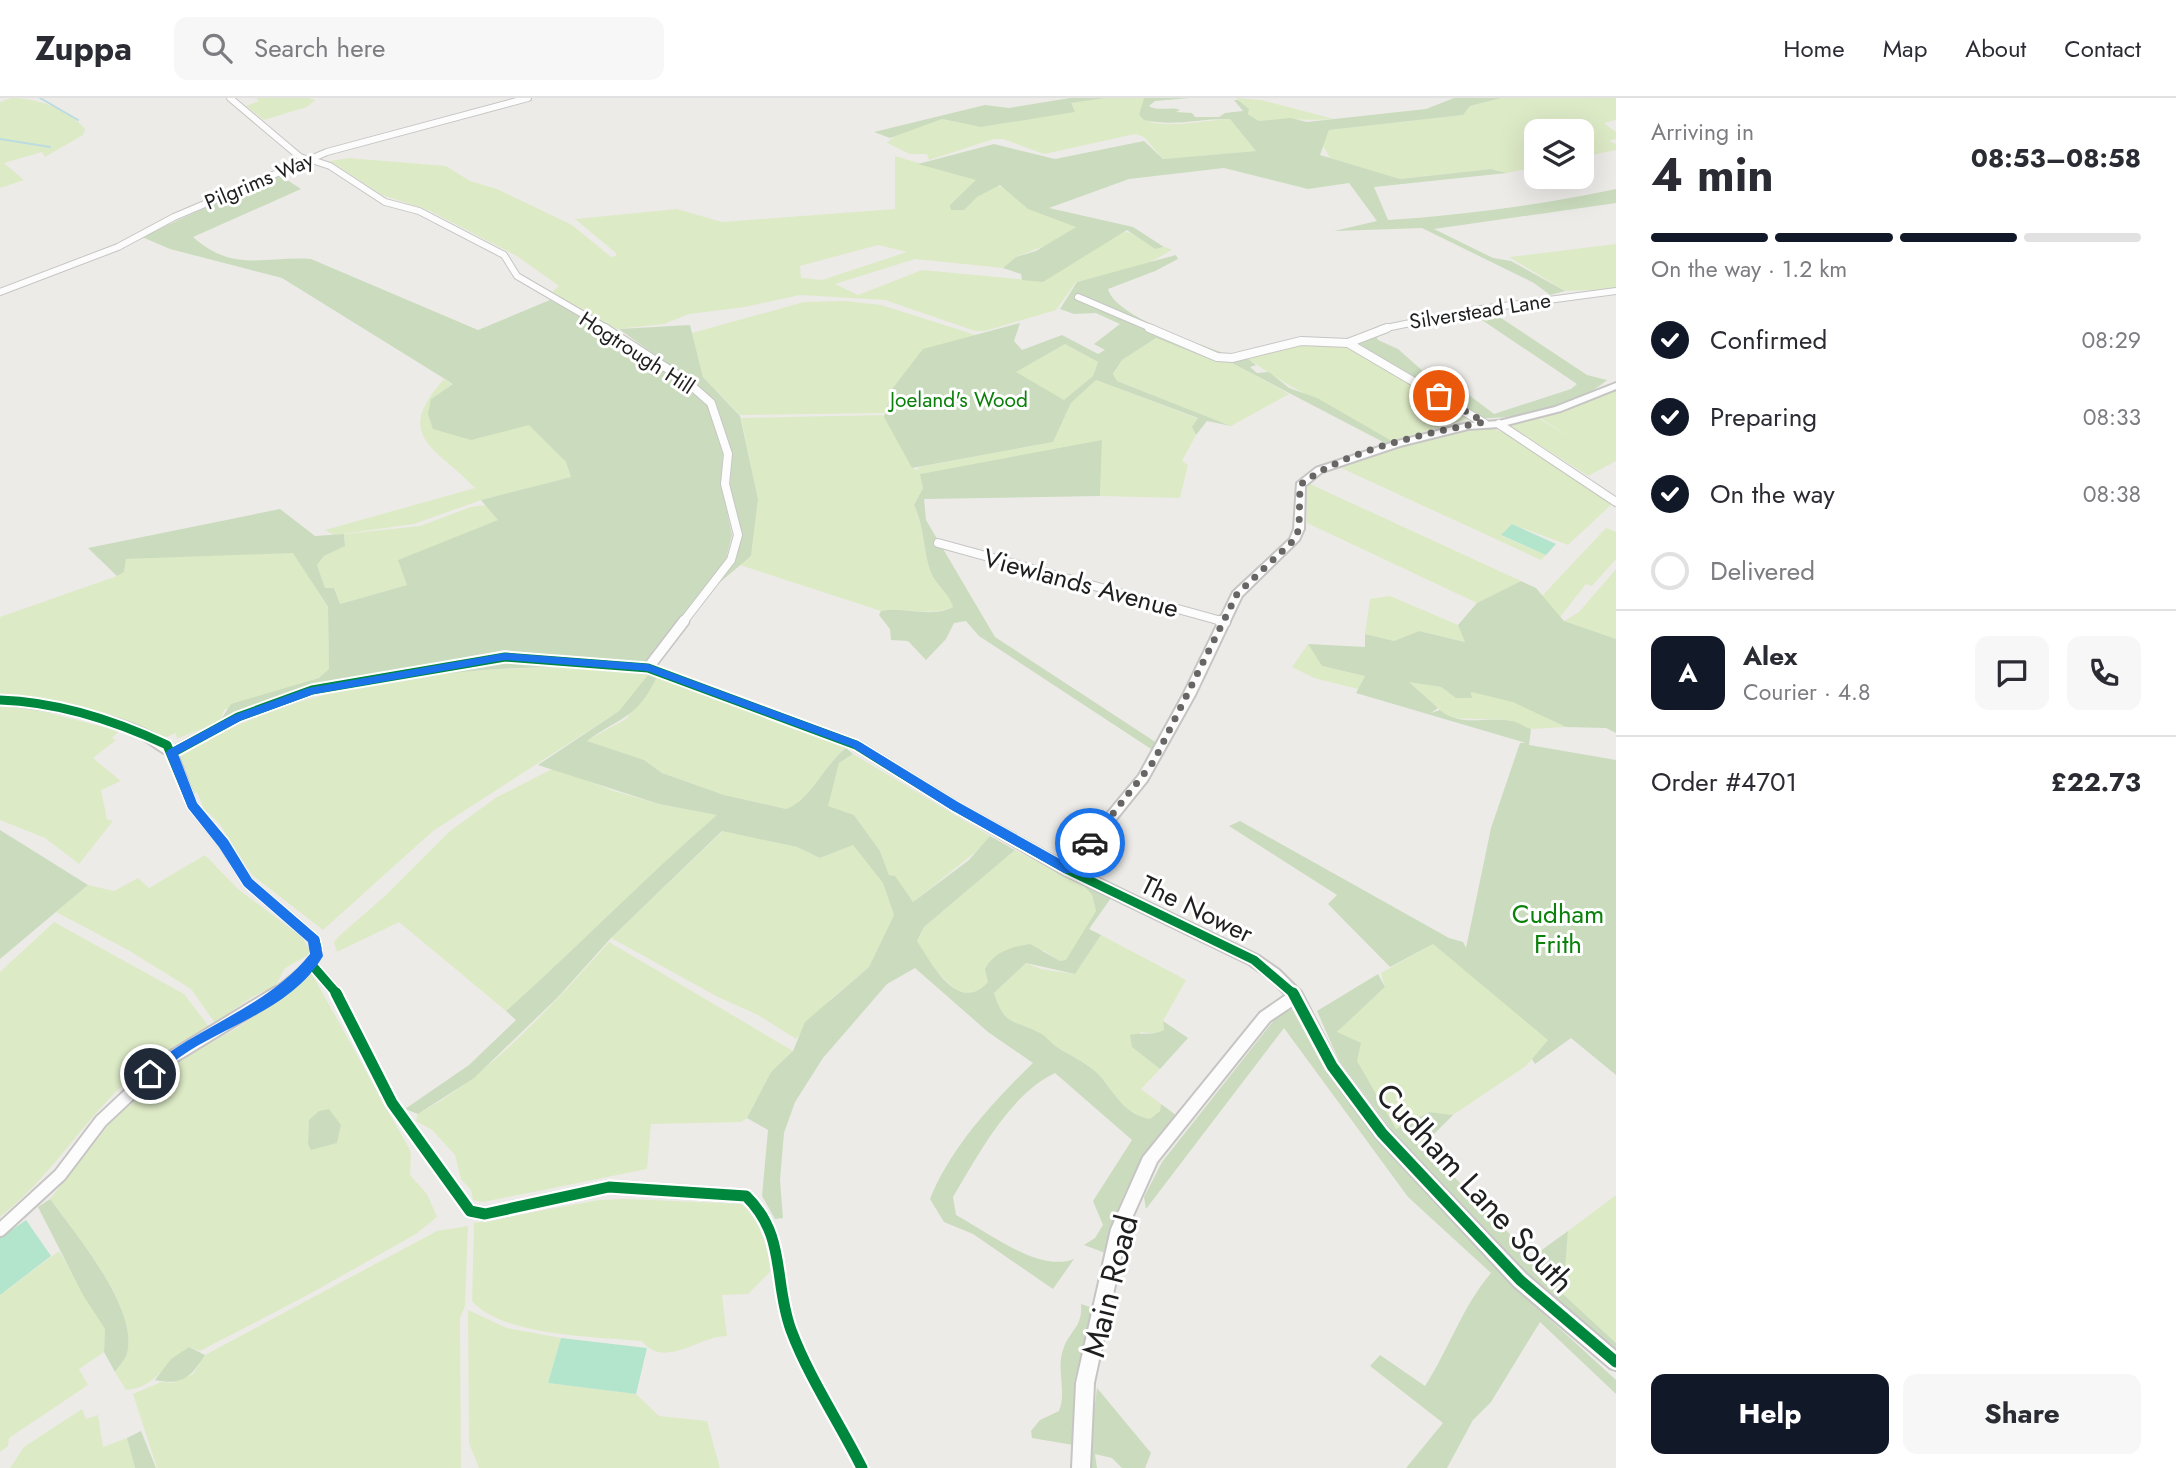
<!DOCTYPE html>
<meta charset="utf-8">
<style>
body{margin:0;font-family:Jost,sans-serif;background:#f7f7f7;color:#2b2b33;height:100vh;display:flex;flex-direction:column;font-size:26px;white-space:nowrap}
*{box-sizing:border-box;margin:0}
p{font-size:23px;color:#7c7c81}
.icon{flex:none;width:38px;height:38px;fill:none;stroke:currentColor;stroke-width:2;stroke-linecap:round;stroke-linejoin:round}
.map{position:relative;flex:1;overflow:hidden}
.drawer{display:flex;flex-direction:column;background:#fff;width:560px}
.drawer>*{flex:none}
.tools{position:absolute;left:1524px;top:21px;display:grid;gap:14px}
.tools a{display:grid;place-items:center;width:70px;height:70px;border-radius:14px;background:#fff;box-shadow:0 7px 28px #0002;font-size:35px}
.pin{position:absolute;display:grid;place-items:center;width:60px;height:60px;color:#fff;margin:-30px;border:4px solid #fff;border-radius:50%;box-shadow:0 2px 7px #0007}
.courier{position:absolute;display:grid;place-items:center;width:70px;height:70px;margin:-35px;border:5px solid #1a73e8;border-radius:50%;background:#fff;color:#222;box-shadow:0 2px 9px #0007}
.summary em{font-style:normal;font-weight:700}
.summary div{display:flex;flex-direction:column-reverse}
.summary{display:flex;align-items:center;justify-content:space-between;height:119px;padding:0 35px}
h1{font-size:46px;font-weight:700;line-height:52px}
.bar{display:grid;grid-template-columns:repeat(4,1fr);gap:10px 7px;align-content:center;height:84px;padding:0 35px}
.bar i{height:9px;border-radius:5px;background:#e1e1e2}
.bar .active{background:#111827}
.bar p{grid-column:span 4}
.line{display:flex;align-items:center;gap:18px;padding:0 35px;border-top:2px solid #e1e1e2}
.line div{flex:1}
.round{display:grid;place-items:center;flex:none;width:74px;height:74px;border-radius:14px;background:#f7f7f7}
ol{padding:0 35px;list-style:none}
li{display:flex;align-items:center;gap:21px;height:77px}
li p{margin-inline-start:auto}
li .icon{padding:7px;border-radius:50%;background:#111827;color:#fff;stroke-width:4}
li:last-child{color:#7c7c81}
li i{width:38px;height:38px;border:4px solid #e1e1e2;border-radius:50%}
.primary-button{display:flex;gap:14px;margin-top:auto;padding:14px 35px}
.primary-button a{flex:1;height:80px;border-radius:14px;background:#111827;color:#fff;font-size:28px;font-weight:700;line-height:80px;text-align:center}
.primary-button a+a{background:#f7f7f7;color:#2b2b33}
header{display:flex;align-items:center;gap:42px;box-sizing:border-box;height:98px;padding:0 35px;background:#fff;border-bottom:2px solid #e1e1e2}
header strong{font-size:33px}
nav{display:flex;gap:38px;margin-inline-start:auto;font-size:24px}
.search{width:490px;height:63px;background:#f7f7f7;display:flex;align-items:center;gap:18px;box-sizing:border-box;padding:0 24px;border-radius:14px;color:#7c7c81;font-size:26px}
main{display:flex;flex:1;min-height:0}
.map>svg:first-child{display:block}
</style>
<header>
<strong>Zuppa</strong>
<div class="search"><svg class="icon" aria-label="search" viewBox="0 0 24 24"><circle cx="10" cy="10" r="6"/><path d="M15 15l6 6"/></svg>Search here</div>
<nav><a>Home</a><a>Map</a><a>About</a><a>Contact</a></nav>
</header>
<main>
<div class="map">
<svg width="1616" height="1370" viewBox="0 0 1616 1370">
<rect width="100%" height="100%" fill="#edebe8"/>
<path fill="#ddeac6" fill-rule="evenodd" d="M11,0C36,0 68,10 85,31L83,37L45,59L42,54L4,65L24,82L0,90V4Z
M256,0H308L315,2L307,9L264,22L246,8L259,3Z
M1106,0H1144L1139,17C1154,35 1209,21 1230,21L1257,53L1163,61L1144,39L1135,36L1044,56L1003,41H994L929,62L927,56H910L887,45L897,36L942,21L981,29L1074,14L1071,5Z
M1236,0L1261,2L1334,21C1308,23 1284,20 1259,23L1248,16L1249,11Z
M1501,0H1616V22L1604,25L1616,34V41L1609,43L1616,46V52L1582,59V33H1536V69L1507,75L1491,71L1400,81L1330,60L1323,48L1329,32L1463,17L1470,8Z
M895,58L977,82L950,107L977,99L997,87L1078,128L1052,145L1016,159L1003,170L915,161L835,186L858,197L922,172L1039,183L1124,134L1131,135L1155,151L1166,149L1172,152L1147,166L1076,184L1056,212L985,233H975L885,202L800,197L745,209L689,216L664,226L617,231L552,200V194L559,188L517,158L428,112L382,97L330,63L349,60L446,68L470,83L497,91L572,127L611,159L616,158V155L575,121L677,111L722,124L895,111ZM878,147L907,154L822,182L801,180L800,168Z
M1616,146V191L1565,193L1509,159Z
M845,203L881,207L976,237L923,252L892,291L886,315L740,317L703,279L692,235L804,204Z
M1156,240L1211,262L1230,264L1289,296L1231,328L1117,283L1113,277L1122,262Z
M1310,244L1350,250L1472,320L1392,343C1343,315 1291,292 1247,260Z
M1065,246L1098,264L1093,278L1064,303L1015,274Z
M444,281L453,286L431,301L475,341L529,326L566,364L571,379L481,402L414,426L334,437L325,432L475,390C436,349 392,339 444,281Z
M1096,282L1199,321L1192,329L1196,337L1182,363L1188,367L1180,400L1100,398L1102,343L921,376L923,390L914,407C924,427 923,451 930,472C934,486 949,494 953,509C927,520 907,508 881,513L740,467L751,458L758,401L741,320L885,317L912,370L918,372L919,369L1053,344L1071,305Z
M1616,292V363L1588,378L1510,328L1538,320L1573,341L1540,320Z
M1485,327L1513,339L1612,406L1568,447L1512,426L1502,438L1546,457L1541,462L1339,369L1405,346Z
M1310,386L1521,483L1477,505L1307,425L1306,391Z
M486,407L499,422L399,462L407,487L340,506L334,490H325L317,467L324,458L345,448L344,436L420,428L471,409Z
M1606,430L1616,434V461L1592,488L1586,486L1560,519L1542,498Z
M293,454L328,510L329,571L319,580L224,612L220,623L177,641L176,635L164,640L84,612L43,601L0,596V519L117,478L124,474L126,461Z
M1616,471V541L1564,523L1579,514Z
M1390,498L1458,527L1466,544L1419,533L1394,543L1365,536L1370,501Z
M1308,546L1322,568L1365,578L1358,591L1314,580L1292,569Z
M574,569L649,577L619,613L433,733L323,832L252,777L219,725L204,711L197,694L191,697L182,676L187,674L180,659L185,653C313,583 431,571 574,569Z
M658,576L832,641L846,650C823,668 811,702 786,711L724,697L662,675L644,662L586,643L626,621Z
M1408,583L1441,589L1456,600L1472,599L1471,594L1513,603L1566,629L1531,631L1509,622L1449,620Z
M14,606L119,633L112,640L116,642L93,660L121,683L101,692L107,721L113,723L79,766L45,740L0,722V607Z
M853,656L990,738L988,744L913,804L889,777L880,753L854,717L827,708L839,665Z
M554,670L614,693L659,706L718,717C645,779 578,849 506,913L399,824L337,854L334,844L339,838L386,797L450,733L497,699Z
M723,733L797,749L820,760L853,747L883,785L894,817L869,869L833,899L796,941L758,917L718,899L611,840Z
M1015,752L1084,788L1092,797L1096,813L1067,862L1060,863L1043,852L971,896L956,892L935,872L917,844L924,829Z
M205,757L238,791L302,839L311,855L284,871L276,888L252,899L215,925L191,891L128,852L56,814L88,787L114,793L138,780L149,790Z
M54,824L184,896L210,930C178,945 150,961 125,985C80,1027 49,1081 0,1119V874Z
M1101,837L1186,882L1163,923L1164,933L1156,936L1141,934L1132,949L1160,971L1141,991L1161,1006L1160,1013L1150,1021C1126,1017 1116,998 1102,980C1090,966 1072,959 1057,949C1051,945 1046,939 1040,935C1014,921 1005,929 994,895L1026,865L1041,871L1075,876Z
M609,844L793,953L771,974L747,1020L741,1024L651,1026L647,1071L483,1104L473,1102L471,1092L461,1081L455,1057L432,1032L416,1023L418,1016C493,975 552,907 609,844Z
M1433,846L1549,942L1526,968L1453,1017L1428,1014L1396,1032L1337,934L1385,889L1381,875Z
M312,876L411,1054L410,1077L427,1096L437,1119L416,1136L306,1198L200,1253L189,1249C164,1265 156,1290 126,1292L115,1274C119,1268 126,1261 127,1255C139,1210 75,1135 50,1101L110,1025L180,962L239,929ZM329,1011L341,1028L337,1045L308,1046L309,1022Z
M1616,1097V1245L1563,1196L1568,1133Z
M625,1101L746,1106C765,1127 768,1147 770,1174L748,1196L722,1197L727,1238C699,1238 664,1272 642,1243C597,1239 502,1238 472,1203L474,1125L599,1102Z
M468,1128L465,1208L460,1220L461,1370H157L133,1296L161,1284L172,1285L193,1276L205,1257L437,1133Z
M59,1153L105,1231L104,1254L79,1271L88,1287L9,1340L8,1348L0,1354V1197Z
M468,1212L507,1230L561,1240L548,1285L636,1296L659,1318L707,1323L720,1370H479L469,1345Z
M82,1311L86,1321L98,1317L103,1349L127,1340L135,1370H10L24,1349Z"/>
<path fill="#cadcbd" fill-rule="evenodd" d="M1070,0H1106L1071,5L1075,14L981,29L942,21L890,40L874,34L985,7L1009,10Z
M1144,0H1190L1155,3L1149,8C1157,14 1171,8 1180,12L1176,14L1192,15L1195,19H1219L1225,15L1243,13L1234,2H1238L1249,11L1248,16L1259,23L1290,20L1307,24L1426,11L1454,0H1501L1470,8L1463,17L1329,32L1320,57L1400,81L1491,71L1507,75L1374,89L1388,122C1465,117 1540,107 1616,91V105L1434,131L1493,160L1511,163L1565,193L1550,197L1534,185L1422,130L1306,134L1334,133L1377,123L1349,85L1308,91L1224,70L1129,81L1049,110L1133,129L1164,149L1155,151L1127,132L1043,184L1022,182L1021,176L1003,170L1016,159L1036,153L1076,129L1028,111L1000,87L977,99L964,112H951L950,107L976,82L918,66L994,46L1055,61L1144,43L1163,61L1256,53L1230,21C1199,20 1176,29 1144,22L1139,17Z
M278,76L301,91L193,139C233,175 265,158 311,161L478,232L550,202L609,234L707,306L723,356L721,386L732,437L726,461L648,567L504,552L308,590L220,623L231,606L319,580L329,571L328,509L293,455L126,461L124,474L117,478L88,450L280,411L315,438L344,436L345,448L324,458L317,467L325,490H334L340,506L407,487L398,462L498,422L481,402L571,379L566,364L529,327L471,342L433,331L428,316L431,301L453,286L282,180L170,151L142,139Z
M1176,157L1178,161L1155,173L1108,191C1116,220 1200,245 1228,257L1216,260H1247L1256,267L1250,269L1257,275L1269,274L1289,290L1317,300L1392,343L1385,345L1230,264L1211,262L1156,240L1122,262L1113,276L1117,283L1231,328L1207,323L1196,337L1192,329L1198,320L1096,282L1071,305L1053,344L912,370L884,319L892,291L923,251L1020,225L1014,243L1022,252L1062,237L1098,256L1105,252L1094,246L1120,226L1096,215L1074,216L1060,211L1077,184ZM1065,246L1098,264L1093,278L1064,302L1016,274Z
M1492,214L1587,277L1607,282C1582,305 1516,322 1482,320L1357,246L1376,237L1378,242L1398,251L1425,275L1469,297L1494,316L1571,291L1577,286L1476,218Z
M690,227L703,279L740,318L758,401L751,458L712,491L735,464L741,438L730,387L732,358L716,305L687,280L619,231Z
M1102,342L1100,398L924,401L926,422L995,539L1157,645L1151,651L979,538L966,523L954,525L946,541L926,562L908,543L891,542L890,531L879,517L881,513C907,508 928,521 953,509C949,494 934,486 930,472C923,451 924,427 914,407L923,390L920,376Z
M1521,483L1536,490L1564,523L1616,541V635L1606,630L1566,629L1513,604L1471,594L1472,600H1456L1441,589L1409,584L1438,610L1431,615L1440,612C1458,628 1482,620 1505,622C1514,622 1523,628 1531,631L1529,647L1616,662V977L1571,940L1535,966L1532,961L1548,942L1433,846L1390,869L1328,806L1337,797L1229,728L1240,723L1449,840L1463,844L1466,850L1491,730L1520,645H1526L1356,595L1365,578L1322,568L1308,546L1365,549V536L1394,543L1419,533L1465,544L1458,527L1477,505Z
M506,562L642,570L658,576C638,621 621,618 587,643L644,662L662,675L724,697L786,711C811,702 823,668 846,650L853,656L839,665L828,708L854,717L880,753L889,777L895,778L913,804L969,762L990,738L1015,752L924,829L917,843C932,866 958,917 988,884L985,871C995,853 1011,849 1030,846L1060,863L1066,862L1096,813L1092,797L1084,788L1111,800L1089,831L1101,837L1075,876L1026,865L994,895C1005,930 1015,921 1040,935C1047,939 1051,945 1057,949C1072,959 1090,966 1102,980C1116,998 1126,1017 1150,1021L1160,1013L1161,1006L1176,1017C1143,1057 1113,1103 1108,1156L1084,1147L1095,1140L1103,1127L1093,1103L1132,1042L1055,975C1010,996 978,1057 953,1099L956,1117C988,1134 1039,1175 1074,1161L1053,1191L973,1136L944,1124L930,1101C951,1049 993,1004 1033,965L988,934L915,870L887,886L823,960L795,1004L784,1035L780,1082L783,1120L775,1121L762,1098L768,1032L747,1020L771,974L793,953L805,924L869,869L894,817L883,785L853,747L820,760L797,749L722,733L611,840L557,900L474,980L418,1016L405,1011L469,967L516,922L506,913C578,849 644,780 717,717L659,706L538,667L619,613L648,577C623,574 597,570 572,569C508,568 444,575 381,584Z
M0,732L88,787L0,861Z
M1378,876L1385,889L1337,934L1361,945L1357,963L1396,1031L1429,1014L1453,1017L1423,1047L1532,1159L1568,1133L1563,1196L1616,1245V1258L1527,1179L1408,1054L1339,963L1317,913Z
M1296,910L1326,971L1388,1052L1546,1218L1616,1282V1296L1540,1224L1491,1304L1473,1322L1447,1370H1406L1443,1325L1370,1268L1380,1257L1425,1288C1449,1251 1462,1209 1491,1175L1408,1099L1284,930L1146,1111L1144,1099L1162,1064L1279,916Z
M1163,923L1188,940L1160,971L1132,949L1130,937C1142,934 1153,938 1164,932Z
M329,1011L341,1027L337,1045L311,1052L308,1046L309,1022L319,1013Z
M50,1101C75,1135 139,1211 127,1255C126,1261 119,1268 115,1274L104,1254L105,1231L83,1197L38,1109Z
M1081,1206L1093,1210L1074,1284L1073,1347L1032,1340L1031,1333L1040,1322L1059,1313C1067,1294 1056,1272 1063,1252C1069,1232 1083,1230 1081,1206Z
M189,1249L205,1257C191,1279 182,1288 155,1282L171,1261Z
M1097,1290L1151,1355L1145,1370H1122L1112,1360L1095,1356L1097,1370H1087Z
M141,1333L156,1370H135L127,1340Z"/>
<path fill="#b2e5cb" d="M1512,426L1556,446L1546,457L1501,437Z
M26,1122L51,1158L0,1197V1140Z
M561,1240L647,1250L636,1296L548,1285Z"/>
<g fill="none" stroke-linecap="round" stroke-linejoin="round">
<path stroke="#bbdce1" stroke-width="2" d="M40,0L78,22
M0,41L50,49"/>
<g stroke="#c6c5c4" stroke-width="8">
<path id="minor-far3" d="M230,0L300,59L308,62
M309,61L330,68L385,104L419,113L504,157L517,178L608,231
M0,194L118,149L174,119L327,54L528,0
M1078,199L1153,231
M1381,231L1474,212L1616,193"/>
</g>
<g stroke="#c6c5c4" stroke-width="10">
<path id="minor-far2" d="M605,230L685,282L711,305L728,356L725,386L738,437L731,462L683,524
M1149,230L1217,259L1232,260L1301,243L1348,245L1484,325
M1348,245L1387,230
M1499,326L1616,404
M938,445L1225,524"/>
</g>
<g stroke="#c6c5c4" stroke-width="13">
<path id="minor-far1" d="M1220,523L1225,524
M648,570L684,523
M172,655L192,707L224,745L248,785L315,842L317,850L312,867L338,897
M274,897L312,867"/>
</g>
<g stroke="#c6c5c4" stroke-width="16">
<path id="minor" d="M336,895L392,1005L470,1113L485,1116L609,1089L746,1098C787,1138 773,1183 791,1232C809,1280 839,1324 862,1370
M0,1132L60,1077L101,1023L164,964L277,895"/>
</g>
<g stroke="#c6c5c4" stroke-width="4">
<path id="tertiary" d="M1616,285V291L1561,313L1499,329L1468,331L1400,348L1322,374L1305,388L1304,431L1299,442L1242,498L1195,597L1147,683L1077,770L1259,858L1279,872L1301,894L1337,964L1387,1030L1526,1176L1616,1253V1272L1610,1270L1514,1188L1377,1040L1327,972L1294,907L1270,923L1157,1064L1127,1131L1094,1285L1090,1370H1072L1076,1285L1111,1131L1143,1059L1260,915L1286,897L1269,880L1249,866L1063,776L950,711L852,650L647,574L505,563L314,596L242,622L172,659C161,655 151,645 139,639C97,620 46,610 0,606V598C45,602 140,619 173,649L234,616L312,588L505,555L648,566L860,644L958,705L1066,765L1139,677L1183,597L1233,494L1290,441L1294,431L1297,385L1316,370L1394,344L1468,325L1499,323L1555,309Z"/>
</g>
<use href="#minor-far3" stroke="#fcfcfc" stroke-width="6"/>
<use href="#minor-far2" stroke="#fcfcfc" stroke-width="8"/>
<use href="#minor-far1" stroke="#fcfcfc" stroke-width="10"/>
<use href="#minor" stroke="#fcfcfc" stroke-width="12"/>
<use href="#tertiary" fill="#fcfcfc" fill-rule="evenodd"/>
<g stroke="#fff" stroke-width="13">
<path id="cycleway-far1" d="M0,602C59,604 114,622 167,647L192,707L224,745L248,785L315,842L317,850L312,867L338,897
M172,655L238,619L312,592L505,559L648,570L856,647L954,708L1068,772L1254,862L1295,897"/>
</g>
<g stroke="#fff" stroke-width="16">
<path id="cycleway" d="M336,895L392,1005L470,1113L485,1116L609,1089L746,1098C787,1138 773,1183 791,1232C809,1280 839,1324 862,1370
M1293,895L1332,968L1382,1035L1520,1182L1616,1264"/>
</g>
<use href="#cycleway-far1" stroke="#00873e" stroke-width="9"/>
<use href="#cycleway" stroke="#00873e" stroke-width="11"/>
</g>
<path fill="#1a73e8" d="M505,555L648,566L860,644L958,704L1067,765L1086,742H1094L1096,745L1072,775H1064L950,711L852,649L647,573L505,562L314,596L242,622L178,656L197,705L228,742L252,781L319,839L323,858C292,911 227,926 180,959C171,965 163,974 155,980H146V972C197,928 267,910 310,856L308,844L244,788L219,749L188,710L166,655L168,652L234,617L308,590Z"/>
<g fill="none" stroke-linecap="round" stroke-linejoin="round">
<path stroke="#676665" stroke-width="7" stroke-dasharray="0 12.6" d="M1090,745L1154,663L1237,496L1294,442L1299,431L1300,387C1344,352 1428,335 1484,324L1439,298"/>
</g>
<g text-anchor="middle" stroke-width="6" stroke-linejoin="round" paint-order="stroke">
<g font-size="21" fill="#1f1f1f" stroke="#fff">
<text transform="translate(259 83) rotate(-23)" y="7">Pilgrims Way</text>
<text transform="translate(1480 213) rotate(-9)" y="7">Silverstead Lane</text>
<text transform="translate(637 255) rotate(33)" y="7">Hogtrough Hill</text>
</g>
<g font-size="21" fill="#0b800a" stroke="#fff">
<text x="959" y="309">Joeland's Wood</text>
</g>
<g font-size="26" fill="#1f1f1f" stroke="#fff">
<text transform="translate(1081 485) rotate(15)" y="9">Viewlands Avenue</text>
<text transform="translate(1197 811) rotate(26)" y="9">The Nower</text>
</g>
<g font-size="26" fill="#0b800a" stroke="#fff">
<text x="1558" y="825">Cudham<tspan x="1558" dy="30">Frith</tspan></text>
</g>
<g font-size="32" fill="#1f1f1f" stroke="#fff">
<text transform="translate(1475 1090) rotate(47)" y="11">Cudham Lane South</text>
<text transform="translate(1110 1188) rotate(-76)" y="11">Main Road</text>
</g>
</g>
</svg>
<div class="tools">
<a><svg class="icon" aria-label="layers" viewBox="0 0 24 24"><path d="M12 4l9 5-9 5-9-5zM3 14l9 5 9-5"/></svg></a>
</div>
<div class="pin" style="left:1439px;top:298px;background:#ea580c"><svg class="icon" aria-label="bag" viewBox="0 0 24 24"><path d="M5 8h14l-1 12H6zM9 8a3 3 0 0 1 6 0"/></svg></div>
<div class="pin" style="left:150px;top:976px;background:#1f2937"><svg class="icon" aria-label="home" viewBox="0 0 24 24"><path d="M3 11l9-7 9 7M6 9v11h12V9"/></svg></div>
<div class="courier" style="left:1090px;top:745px"><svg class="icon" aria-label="car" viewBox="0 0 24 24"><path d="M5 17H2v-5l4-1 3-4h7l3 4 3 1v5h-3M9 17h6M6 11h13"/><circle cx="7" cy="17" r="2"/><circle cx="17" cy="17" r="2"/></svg></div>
</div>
<section class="drawer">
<div class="summary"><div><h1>4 min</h1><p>Arriving in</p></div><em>08:53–08:58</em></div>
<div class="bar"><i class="active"></i><i class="active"></i><i class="active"></i><i></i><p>On the way · 1.2 km</p></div>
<ol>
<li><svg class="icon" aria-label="check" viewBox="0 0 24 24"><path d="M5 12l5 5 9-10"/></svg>Confirmed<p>08:29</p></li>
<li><svg class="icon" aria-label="check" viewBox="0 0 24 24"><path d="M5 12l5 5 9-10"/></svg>Preparing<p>08:33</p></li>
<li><svg class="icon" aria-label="check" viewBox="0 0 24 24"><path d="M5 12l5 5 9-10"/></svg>On the way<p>08:38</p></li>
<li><i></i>Delivered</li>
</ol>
<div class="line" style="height:126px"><b class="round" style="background:#111827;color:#fff">A</b><div><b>Alex</b><p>Courier · 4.8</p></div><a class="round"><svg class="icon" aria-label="chat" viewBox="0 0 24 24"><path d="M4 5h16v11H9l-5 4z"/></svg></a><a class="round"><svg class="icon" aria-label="phone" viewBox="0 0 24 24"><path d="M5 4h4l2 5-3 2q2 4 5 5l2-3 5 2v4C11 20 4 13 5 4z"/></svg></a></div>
<div class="line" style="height:91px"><div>Order #4701</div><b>£22.73</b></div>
<div class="primary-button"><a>Help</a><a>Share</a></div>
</section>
</main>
